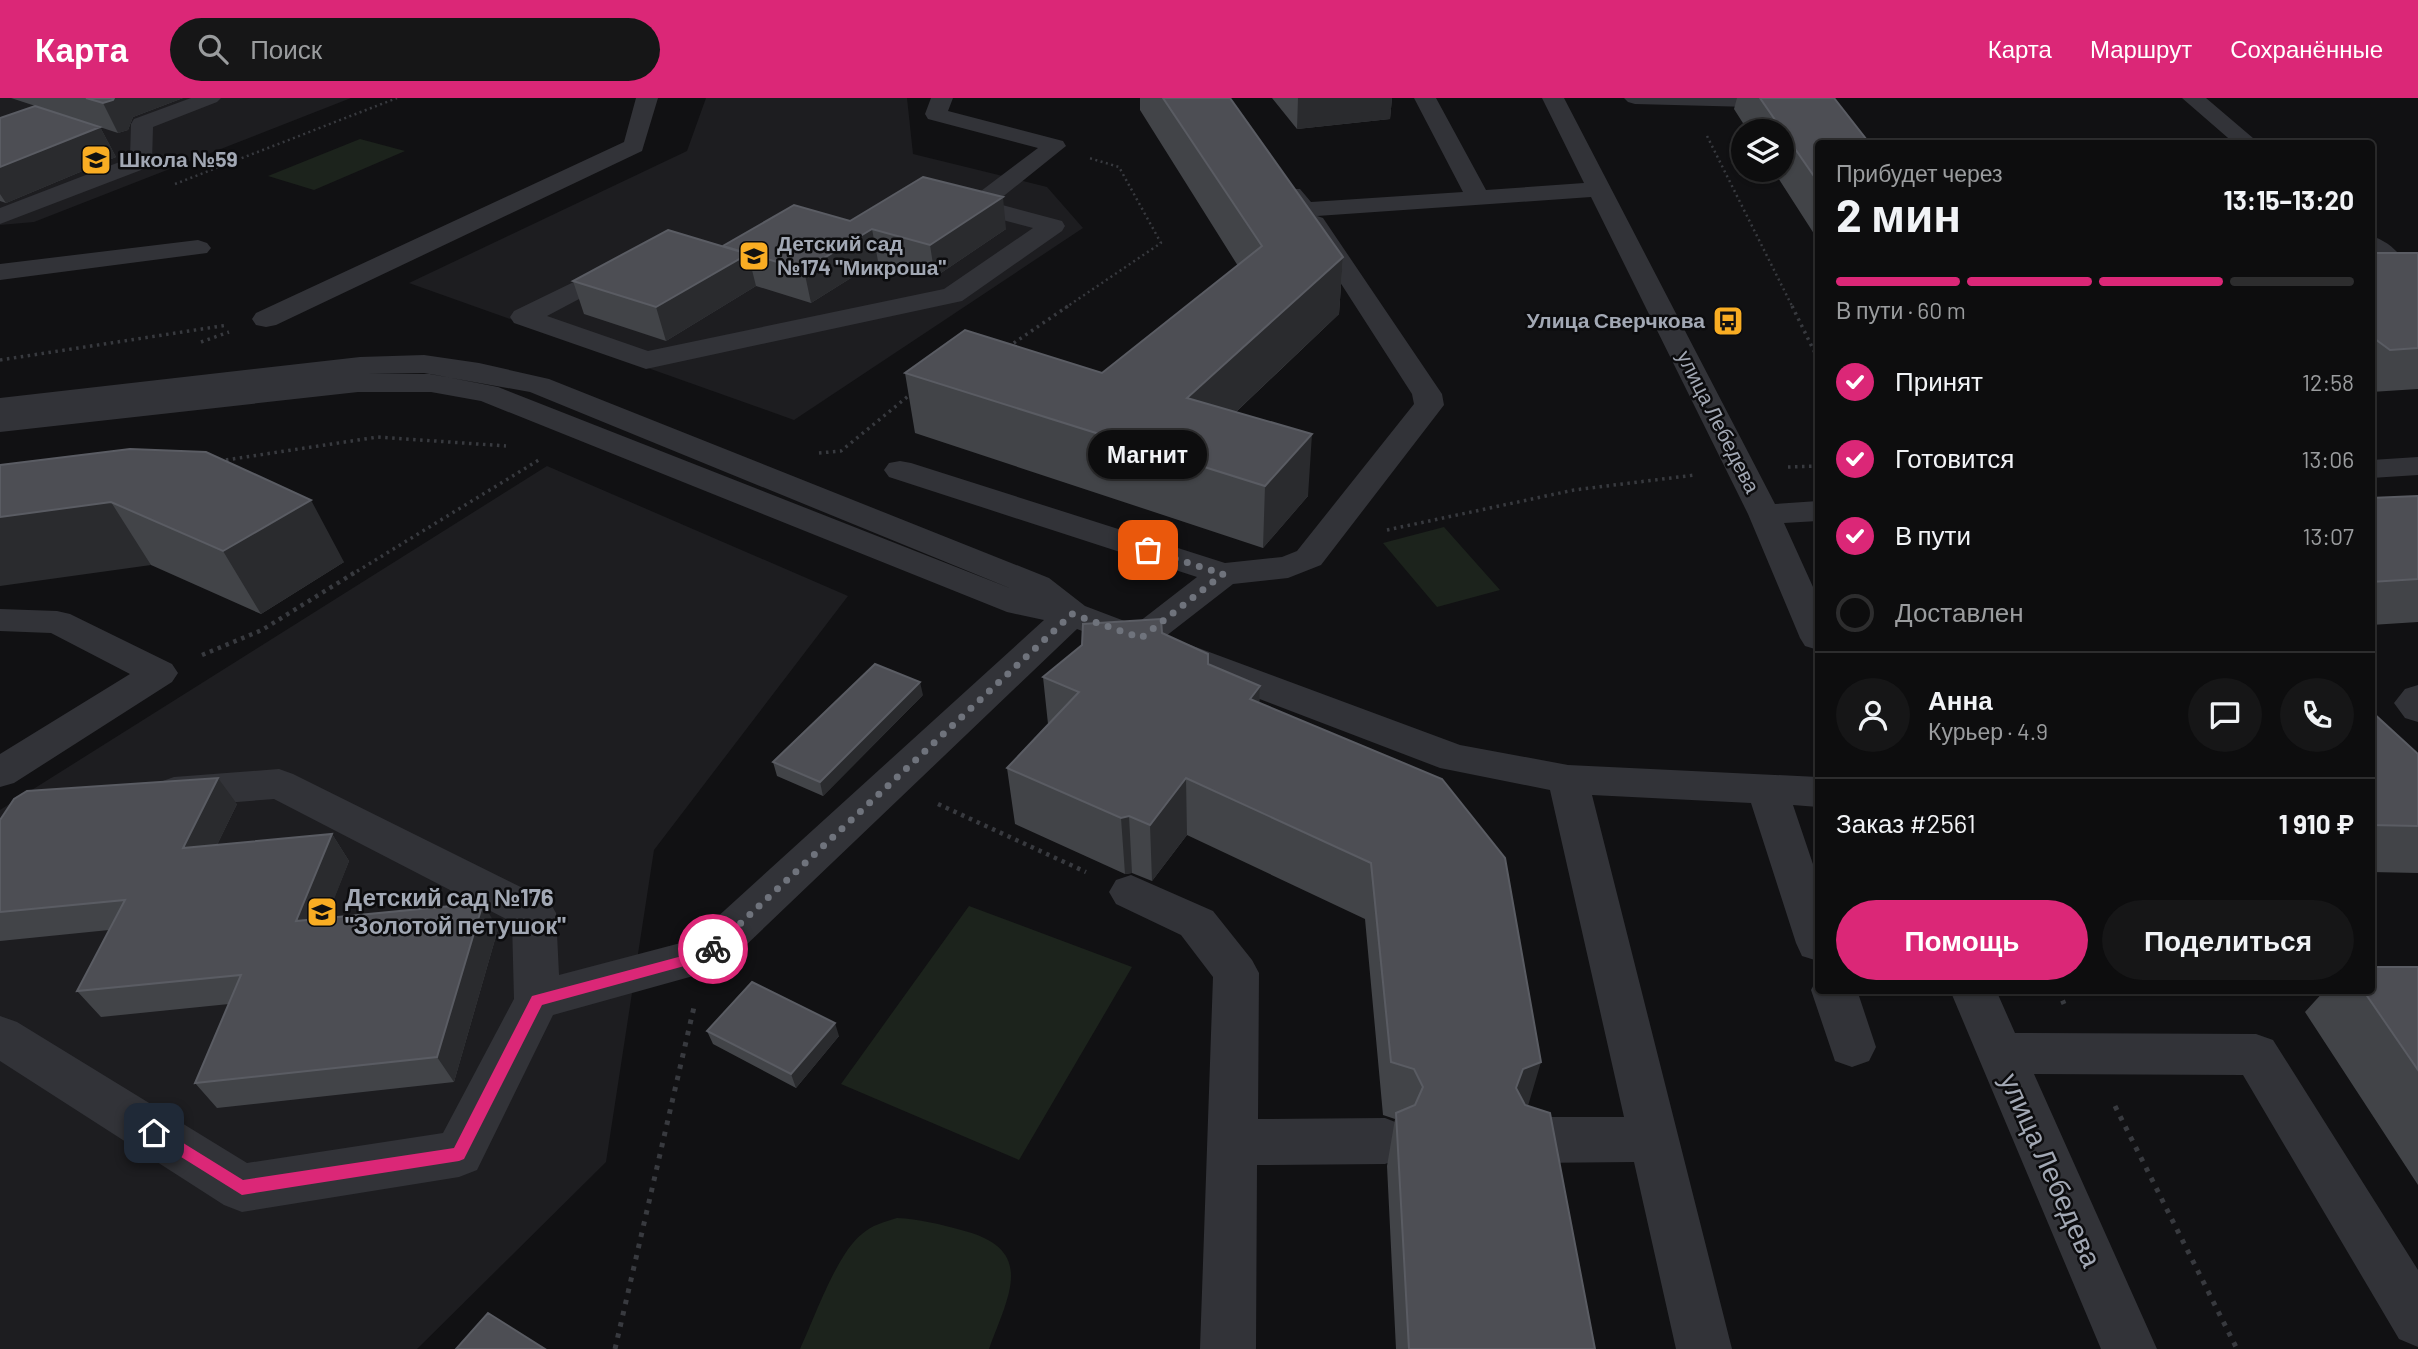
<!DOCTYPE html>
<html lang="ru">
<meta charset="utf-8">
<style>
body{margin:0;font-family:Barlow,sans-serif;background:#161617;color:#f1f3f6;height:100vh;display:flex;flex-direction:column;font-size:26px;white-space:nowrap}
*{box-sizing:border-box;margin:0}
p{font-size:23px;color:#9a9c9e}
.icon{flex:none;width:38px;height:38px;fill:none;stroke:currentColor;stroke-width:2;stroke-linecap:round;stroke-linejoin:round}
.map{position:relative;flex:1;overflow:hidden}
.panel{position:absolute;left:1815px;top:42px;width:560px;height:854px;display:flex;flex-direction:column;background:#0d0d0e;border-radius:7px;box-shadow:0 2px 5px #0004,0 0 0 2px #2d2d2e}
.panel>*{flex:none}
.tools{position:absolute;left:1731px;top:21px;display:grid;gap:14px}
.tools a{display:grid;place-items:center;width:63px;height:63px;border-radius:50%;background:#0d0d0e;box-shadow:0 2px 5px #0004,0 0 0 2px #2d2d2e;font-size:35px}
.pin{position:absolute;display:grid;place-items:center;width:60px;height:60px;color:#fff;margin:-30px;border-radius:14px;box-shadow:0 4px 10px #0006}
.courier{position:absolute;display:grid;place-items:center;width:70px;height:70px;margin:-35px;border:5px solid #db2777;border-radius:50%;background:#fff;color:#222;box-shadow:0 2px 9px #0007}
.bubble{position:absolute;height:49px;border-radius:24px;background:#0d0d0e;box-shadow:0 2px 5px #0004,0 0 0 2px #2d2d2e;font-size:23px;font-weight:700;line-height:49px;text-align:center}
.headline em{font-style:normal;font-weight:700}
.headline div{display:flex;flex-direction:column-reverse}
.headline{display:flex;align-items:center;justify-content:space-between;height:119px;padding:0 21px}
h1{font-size:46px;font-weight:700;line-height:52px}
.bar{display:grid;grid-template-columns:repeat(4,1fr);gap:10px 7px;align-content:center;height:84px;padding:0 21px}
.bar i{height:9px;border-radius:5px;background:#2d2d2e}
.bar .current{background:#db2777}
.bar p{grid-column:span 4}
.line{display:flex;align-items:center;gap:18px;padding:0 21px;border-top:2px solid #2d2d2e}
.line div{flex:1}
.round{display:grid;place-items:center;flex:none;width:74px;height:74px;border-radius:37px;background:#161617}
ol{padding:0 21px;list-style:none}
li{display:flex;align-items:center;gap:21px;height:77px}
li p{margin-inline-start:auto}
li .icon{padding:7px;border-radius:50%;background:#db2777;color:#fff;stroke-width:4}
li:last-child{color:#9a9c9e}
li i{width:38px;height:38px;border:4px solid #2d2d2e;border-radius:50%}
.button{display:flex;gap:14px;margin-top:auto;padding:14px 21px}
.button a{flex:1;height:80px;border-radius:42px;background:#db2777;color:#fff;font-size:28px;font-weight:700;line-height:80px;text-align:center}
.button a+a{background:#161617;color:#f1f3f6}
header{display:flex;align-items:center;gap:42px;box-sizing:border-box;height:98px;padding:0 35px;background:#db2777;color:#fff}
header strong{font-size:33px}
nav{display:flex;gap:38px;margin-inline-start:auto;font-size:24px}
.search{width:490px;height:63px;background:#161617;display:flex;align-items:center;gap:18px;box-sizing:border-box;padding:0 24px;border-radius:38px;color:#9a9c9e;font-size:26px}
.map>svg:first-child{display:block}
</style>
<header>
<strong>Карта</strong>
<div class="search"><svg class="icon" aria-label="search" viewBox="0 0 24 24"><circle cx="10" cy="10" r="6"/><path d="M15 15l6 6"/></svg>Поиск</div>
<nav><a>Карта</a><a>Маршрут</a><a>Сохранённые</a></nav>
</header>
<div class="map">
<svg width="2418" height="1251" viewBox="0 0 2418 1251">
<rect width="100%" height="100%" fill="#111113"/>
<path fill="#1d1d20" d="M0,0H351L34,124L0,127Z
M706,0H907L913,56L1047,89L1083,130L794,322L409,185L687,53Z
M547,368L848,498L654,752L606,1064L417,1251H0V712Z"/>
<path fill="#1c231c" d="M360,41L405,53L314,92L268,78Z
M1444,429L1500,492L1437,509L1383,445Z
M969,808L1132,869L1019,1062L841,986Z
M897,1120C919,1121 939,1126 961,1132C1037,1151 1009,1196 989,1251H800C814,1221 837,1155 862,1136C872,1127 884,1124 897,1120Z"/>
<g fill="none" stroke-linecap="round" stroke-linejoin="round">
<path stroke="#383a3f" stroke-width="2.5" stroke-dasharray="2 3.5" stroke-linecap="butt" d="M1707,38L1793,210
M175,86L397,0
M1065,210L1161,145L1119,69L1089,60"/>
<path stroke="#383a3f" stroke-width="3.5" stroke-dasharray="2.5 4.5" stroke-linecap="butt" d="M1792,208L1818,261
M201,244L229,234
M1008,249L1068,208
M0,262L228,227
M819,355L841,353L912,295
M219,363L378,339L506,348
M1788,369L1818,368
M1387,432L1574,392L1695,377
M351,477L542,360"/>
<path stroke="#383a3f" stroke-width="4.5" stroke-dasharray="3.5 5" stroke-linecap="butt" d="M202,557L262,532L354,475
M938,706L1086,774"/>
<path stroke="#383a3f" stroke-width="5" stroke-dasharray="4.5 7" stroke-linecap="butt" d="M2058,892L2064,906
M2115,1008L2237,1251
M615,1251L694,909"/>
<path fill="#323338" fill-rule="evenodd" d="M191,0H221L217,4L153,29L152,64L149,69L0,126V110L130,60L131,26L134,21Z
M636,0H658L642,53L276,227L266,229L256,227L252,221L256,215L624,44Z
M931,0H953L948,13L1063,43L1066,48L995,105L1062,123L1065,128L1062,133L962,203L646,271L514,225L510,219L514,213L621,161L630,164L634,169L630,174L547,218L648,253L944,191L1033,130L937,105L933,100L937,95L945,93L973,99L1038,50L928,21L925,16Z
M1414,0H1436L1486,92L1584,85L1542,0H1564L1775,406L1818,403V423L1784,425L1818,500V552L1805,548L1800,540L1748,416L1591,99L1317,118L1323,120L1442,296L1444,307L1321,467L1288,480L1233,486L1166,538L1460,647L1568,667L1818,679V709L1793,707L1818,781V863L1802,858L1796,845L1751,705L1592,697L1732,1251H1676L1634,1064L1529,1065L1511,1058L1504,1042L1511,1026L1529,1019H1624L1550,692L1440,670L1077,531L722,870L553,917L477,1072L459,1079L242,1114L224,1107L0,963V918L17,924L247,1065L443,1035L514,901L512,824L274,701L174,709L160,704L154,694L160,684L174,679L279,671L293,676L549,803L556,815L559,877L692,842L1044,522L1007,514L481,303L431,294H358L0,334V300L360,259L424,257L479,265L549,281L1049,480L1085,508L1135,527L1197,479L889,379L884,372L889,365L900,363L911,365L1225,465L1282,459L1297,453L1414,306L1412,296L1302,125L1308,119L1296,117L1280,96L1284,91H1300L1311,104L1463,94ZM424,275L530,294L1012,491L498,289L431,276H369Z
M1624,0H1798L1801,4L1798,9L1790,10L1635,6L1628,4Z
M2182,0H2206L2260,46H2235Z
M2371,138C2383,141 2395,150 2402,160L2398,165C2386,168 2380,166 2371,158Z
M198,142L207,145L211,150L207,155L0,182V166Z
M2418,359V377L2371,380V362Z
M0,511L57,513L70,516L172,566L178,575L172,584L14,685L0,689V656L130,576L51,535L0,533Z
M2418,587V624L2405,620L2394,605L2405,591Z
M1131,777L1213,813L1252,862L1259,875L1258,1021L1385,1020L1403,1027L1410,1043L1403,1059L1385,1066L1257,1067L1256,1251H1200L1213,879L1181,837L1116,806L1109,794L1116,782Z
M1818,879V892H1857L1876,949L1869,963L1852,969L1835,963L1811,892Z
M1950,892H1996L2015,935L2256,936L2273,942L2418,1172V1249L2399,1241L2243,977L2034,976L2157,1251H2101Z"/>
</g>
<path fill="#424448" d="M11,0H183L133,19L128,32L118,35Z
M1140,0H1230L1343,159L1339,216L1236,314L1308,398L1263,450L915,335L905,275H1102L1238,168L1140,12Z
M1272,0H1392L1390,21L1297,31Z
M1737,0H1834L1818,46V142L1773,72H1782V33H1748L1734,11Z
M0,20L100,29L116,59L6,105L0,103Z
M850,123L1006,131L935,179L878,163L811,205L756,188L666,243L584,216L573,183Z
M2371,155H2418V291L2371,294Z
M0,367L344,464L261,516L151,467Z
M2418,398V524L2371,527V400Z
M1162,535L1208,566L1260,588L1259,605L1442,681L1528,1008L1595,1251H1396L1387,1068L1395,1021L1383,1017L1365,821L1187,737L1152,783L1132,775L1125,776L1015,726L1007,670L1048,626L1043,579Z
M923,597L823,698L777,678L773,664Z
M2371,613L2418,656V775L2371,774Z
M237,706L217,747L332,736L349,763L326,820L498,831L454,984L217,1010L195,985L229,906L101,919L77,893L109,832L0,843V722Z
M2418,869V1087L2305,914L2325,892H2371Z
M707,933L839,938L796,990L713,946Z"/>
<path fill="#2a2b2e" d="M114,0H183L133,19L128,32L118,35L103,5Z
M1298,0H1392L1390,21L1297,31Z
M100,29L116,59L6,105L0,96V69Z
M1003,99L1006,131L935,179L930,147Z
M872,131L878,163L811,205L804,172Z
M748,156L756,188L666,243L656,209Z
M1343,159L1339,216L1187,360V300Z
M1312,336L1308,398L1263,450L1265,388Z
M311,402L344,464L261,516L223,453Z
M111,404L151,467L0,488V419Z
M920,584L923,597L823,698L820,684Z
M1260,588L1258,645L1250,601Z
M218,680L237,706L203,776L183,750Z
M1186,680L1187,737L1152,783L1150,727Z
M1129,718L1132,775L1125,776L1121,720Z
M332,736L349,763L315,850L296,823Z
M483,805L498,831L454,984L437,959Z
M835,925L839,938L796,990L791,976Z
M1541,964L1525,1018L1516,990L1523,971Z"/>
<path fill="#4d4e54" stroke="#5a5c63" stroke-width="2" d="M86,0H114L113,2L103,5Z
M1163,0H1230L1343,159L1187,300L1312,336L1265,388L905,275L965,232L1102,275L1262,148Z
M1760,0H1834L1870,46H1818V84Z
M35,8L100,29L0,69V20Z
M923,79L1003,99L930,147L872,131L804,172L723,148L794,107L850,123Z
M668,132L748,156L656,209L573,183Z
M2371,155H2418V250L2390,252L2371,238Z
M130,351L206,354L311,402L223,453L111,404L0,419V367Z
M2418,398V481L2371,484V400Z
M1161,521L1162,535L1208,556V566L1260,588L1250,601L1442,681L1505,760L1541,964L1523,971L1516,990L1525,1007L1550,1015L1595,1251H1409L1396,1015L1415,1007L1423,989L1414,971L1391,964L1371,765L1186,680L1150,727L1129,718L1121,720L1007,670L1079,594L1043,579L1082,547L1083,526Z
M875,566L920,584L820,684L773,664Z
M2371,613L2418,656V728L2371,727Z
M218,680L183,750L332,736L296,823L483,805L437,959L195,985L241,877L77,893L125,802L0,814V722L14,701L27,693Z
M2371,869H2418V972L2363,892H2371Z
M752,884L835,925L791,976L707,933Z
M488,1215L545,1251H456Z"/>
<path fill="#db2777" d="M713,846L719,851L710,861L542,907L464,1061L459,1063L242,1097L149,1039L146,1035L149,1030H159L243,1082L454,1050L532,898L701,853Z"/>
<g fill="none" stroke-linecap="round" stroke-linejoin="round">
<path stroke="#6f737c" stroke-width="7" stroke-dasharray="0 12.6" d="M713,851L1072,516L1141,540L1223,476L1148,452"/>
</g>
<defs>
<g id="school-square" transform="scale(1.575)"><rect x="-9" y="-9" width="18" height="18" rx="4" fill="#f9ad23" stroke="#0c0c0e"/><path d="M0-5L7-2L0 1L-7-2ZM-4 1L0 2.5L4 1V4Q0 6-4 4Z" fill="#111"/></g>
<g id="bus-square" transform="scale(1.575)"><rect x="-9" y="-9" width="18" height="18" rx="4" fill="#f9ad23" stroke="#0c0c0e"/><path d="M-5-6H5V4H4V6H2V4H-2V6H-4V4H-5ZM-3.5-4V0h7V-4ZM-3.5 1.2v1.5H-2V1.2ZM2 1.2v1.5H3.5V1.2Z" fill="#111"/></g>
</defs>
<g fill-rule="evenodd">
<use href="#school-square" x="96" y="62"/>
<use href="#school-square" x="754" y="158"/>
<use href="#bus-square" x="1728" y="223"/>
<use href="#school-square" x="322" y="814"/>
</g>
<g text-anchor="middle" stroke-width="5" stroke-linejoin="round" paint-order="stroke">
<g font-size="21" font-weight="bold" fill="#a2a8b4" stroke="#0c0c0e" text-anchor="start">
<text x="119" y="69">Школа №59</text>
<text x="777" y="153">Детский сад<tspan x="777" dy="24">№174 "Микроша"</tspan></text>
<text x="1705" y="230" text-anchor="end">Улица Сверчкова</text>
</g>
<g font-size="21" fill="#a2a8b4" stroke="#0c0c0e">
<text transform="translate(1718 324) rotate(63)" y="7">улица Лебедева</text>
</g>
<g font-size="24" font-weight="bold" fill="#a2a8b4" stroke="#0c0c0e" text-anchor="start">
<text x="345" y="808">Детский сад №176<tspan x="345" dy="28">"Золотой петушок"</tspan></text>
</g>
<g font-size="28" fill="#a2a8b4" stroke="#0c0c0e">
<text transform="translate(2051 1072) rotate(66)" y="10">улица Лебедева</text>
</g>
</g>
</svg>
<div class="tools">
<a><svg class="icon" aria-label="layers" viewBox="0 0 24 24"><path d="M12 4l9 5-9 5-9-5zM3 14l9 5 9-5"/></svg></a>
</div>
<div class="pin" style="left:1148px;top:452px;background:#ea580c"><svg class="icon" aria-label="bag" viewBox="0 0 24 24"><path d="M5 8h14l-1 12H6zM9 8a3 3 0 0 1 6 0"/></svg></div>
<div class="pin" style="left:154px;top:1035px;background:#1f2937"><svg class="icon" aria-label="home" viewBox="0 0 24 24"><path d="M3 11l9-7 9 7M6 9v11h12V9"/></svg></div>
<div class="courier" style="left:713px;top:851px"><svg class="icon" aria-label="bike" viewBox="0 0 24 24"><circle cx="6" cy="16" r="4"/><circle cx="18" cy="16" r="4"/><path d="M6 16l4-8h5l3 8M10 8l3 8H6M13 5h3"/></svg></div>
<div class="bubble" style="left:1088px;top:332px;width:119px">Магнит</div>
<section class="panel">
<div class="headline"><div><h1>2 мин</h1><p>Прибудет через</p></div><em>13:15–13:20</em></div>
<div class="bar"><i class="current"></i><i class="current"></i><i class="current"></i><i></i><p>В пути · 60 m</p></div>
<ol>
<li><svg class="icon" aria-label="check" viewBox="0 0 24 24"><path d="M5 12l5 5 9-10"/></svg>Принят<p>12:58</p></li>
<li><svg class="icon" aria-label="check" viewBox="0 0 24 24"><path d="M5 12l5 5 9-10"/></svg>Готовится<p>13:06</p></li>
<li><svg class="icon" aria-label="check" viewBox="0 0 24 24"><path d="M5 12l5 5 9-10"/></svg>В пути<p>13:07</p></li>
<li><i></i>Доставлен</li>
</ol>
<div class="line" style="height:126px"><a class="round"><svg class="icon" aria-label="person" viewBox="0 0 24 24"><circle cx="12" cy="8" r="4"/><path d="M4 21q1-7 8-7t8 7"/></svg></a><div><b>Анна</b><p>Курьер · 4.9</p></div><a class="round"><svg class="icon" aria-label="chat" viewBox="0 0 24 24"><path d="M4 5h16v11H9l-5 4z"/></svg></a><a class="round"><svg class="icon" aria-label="phone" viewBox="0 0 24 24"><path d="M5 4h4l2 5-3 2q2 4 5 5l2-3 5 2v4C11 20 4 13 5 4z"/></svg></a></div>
<div class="line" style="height:91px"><div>Заказ #2561</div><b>1 910 ₽</b></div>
<div class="button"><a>Помощь</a><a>Поделиться</a></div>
</section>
</div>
